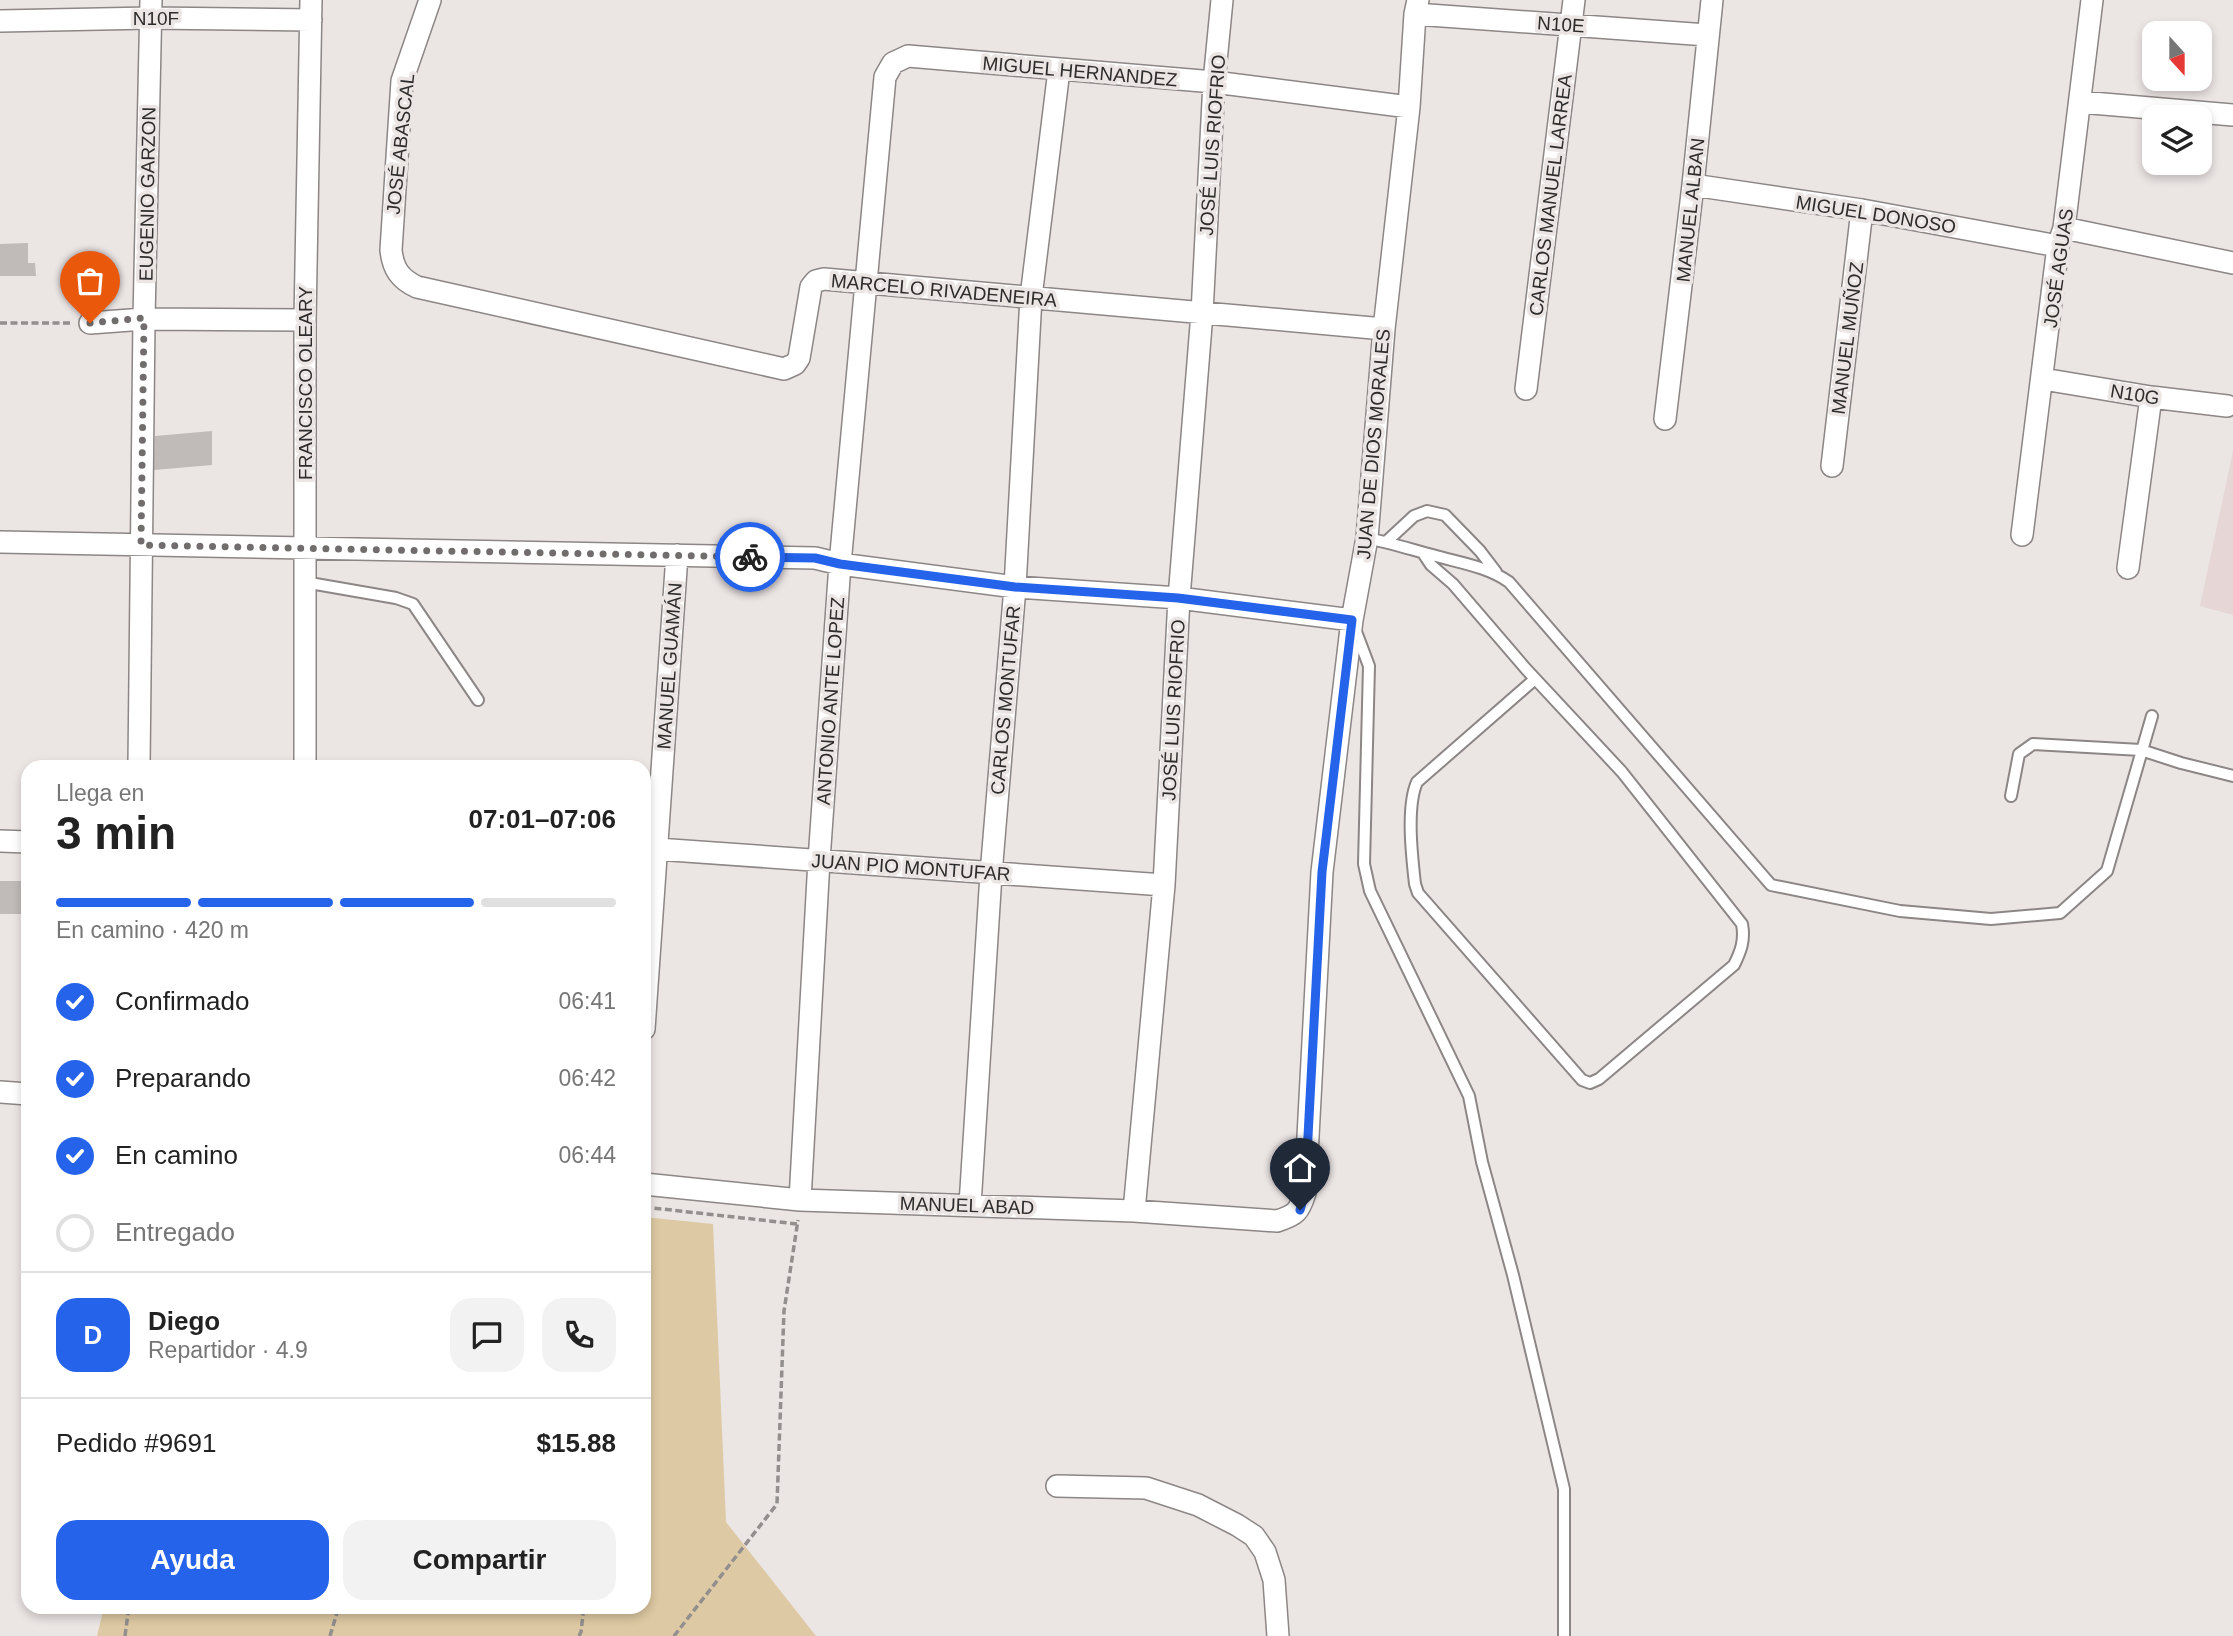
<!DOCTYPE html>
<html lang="es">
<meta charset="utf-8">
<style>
body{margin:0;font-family:Arial,sans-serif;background:#f2f2f2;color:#222;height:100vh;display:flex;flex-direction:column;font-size:26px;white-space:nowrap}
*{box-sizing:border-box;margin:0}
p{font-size:23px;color:#767676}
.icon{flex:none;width:38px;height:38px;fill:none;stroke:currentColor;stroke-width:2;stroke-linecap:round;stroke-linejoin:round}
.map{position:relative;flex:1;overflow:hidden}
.drawer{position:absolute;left:21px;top:760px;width:630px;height:854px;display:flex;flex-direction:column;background:#fff;border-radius:21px;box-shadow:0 4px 10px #0003}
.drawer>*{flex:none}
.needle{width:46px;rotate:159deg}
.buttons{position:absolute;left:2142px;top:21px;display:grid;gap:14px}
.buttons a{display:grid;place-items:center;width:70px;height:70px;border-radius:14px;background:#fff;box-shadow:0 4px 10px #0003;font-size:35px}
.pin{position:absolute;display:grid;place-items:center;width:60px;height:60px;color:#fff;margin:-72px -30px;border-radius:50% 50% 50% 0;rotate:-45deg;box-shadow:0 0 7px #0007}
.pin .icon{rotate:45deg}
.courier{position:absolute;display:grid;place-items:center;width:70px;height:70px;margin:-35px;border:5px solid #2563eb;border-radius:50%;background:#fff;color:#222;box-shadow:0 2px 9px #0007}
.headline em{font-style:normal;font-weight:700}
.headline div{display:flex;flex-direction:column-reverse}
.headline{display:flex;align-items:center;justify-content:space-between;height:119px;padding:0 35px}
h1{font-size:46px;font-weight:700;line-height:52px}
.bar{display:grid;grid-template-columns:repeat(4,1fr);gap:10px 7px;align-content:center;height:84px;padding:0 35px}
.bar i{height:9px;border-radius:5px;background:#e0e0e0}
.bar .on{background:#2563eb}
.bar p{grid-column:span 4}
.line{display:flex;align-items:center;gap:18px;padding:0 35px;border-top:2px solid #e0e0e0}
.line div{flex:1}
.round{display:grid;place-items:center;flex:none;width:74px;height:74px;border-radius:21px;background:#f2f2f2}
ol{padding:0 35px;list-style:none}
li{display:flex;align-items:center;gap:21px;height:77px}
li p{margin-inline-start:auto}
li .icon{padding:7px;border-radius:50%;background:#2563eb;color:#fff;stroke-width:4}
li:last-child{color:#767676}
li i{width:38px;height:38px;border:4px solid #e0e0e0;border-radius:50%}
.action{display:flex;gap:14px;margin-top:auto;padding:14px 35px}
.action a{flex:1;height:80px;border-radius:21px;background:#2563eb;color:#fff;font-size:28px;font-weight:700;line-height:80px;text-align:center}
.action a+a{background:#f2f2f2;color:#222}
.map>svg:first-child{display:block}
</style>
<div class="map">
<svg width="2233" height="1636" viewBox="0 0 2233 1636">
<rect width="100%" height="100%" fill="#ebe5e4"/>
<path fill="#e6d6d6" d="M2233,451V615L2200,606Z"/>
<path fill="#ddc9a3" d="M644,1217L713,1224L726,1522L816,1636H97L104,1607L644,1606Z"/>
<path fill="#c0bbb8" d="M28,243V263H35L36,276H0V244Z
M212,431V465L154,470L155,436Z
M0,881H28V914H0Z"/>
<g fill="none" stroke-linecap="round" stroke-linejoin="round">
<g stroke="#8c8686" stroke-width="14">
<path id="lane" d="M1367,538C1391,543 1413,550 1436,556C1461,563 1488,567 1509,582L1771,885L1900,911L1991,919L2060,913L2107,871L2152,716
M1386,542L1414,516L1427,511L1445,515L1480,551L1496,572
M1423,553L1431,565L1453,584L1526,669L1622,772L1742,924C1745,940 1741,951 1734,965L1599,1079L1590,1083L1582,1080L1418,893L1415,884C1412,857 1406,807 1417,782L1535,679
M304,582L396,598L413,604L478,700
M1355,629L1369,666L1364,864L1370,891L1469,1096L1482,1162L1513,1275L1564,1489V1636
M2011,796L2019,754L2033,744L2141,750L2181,763L2233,776"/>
</g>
<g stroke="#8c8686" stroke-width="24">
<path id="street" d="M430,0L402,81L391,250C393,269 400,279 417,287L784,369L795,364L799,358L811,287L816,281L824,279L1384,329
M1415,14L1707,35
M0,21L150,18L311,20
M2080,102L2233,115
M1693,185L1862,210L2058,246
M2064,228L2233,263
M90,323L144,319L305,320
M2043,379L2151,397L2227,406
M1526,389L1574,0
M1665,419L1693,185L1712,0
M1832,466L1862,210
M2022,535L2058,246L2064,228L2092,0
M0,542L815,558L840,564L1015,587L1179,598L1352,620
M2128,568L2151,397
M139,766L144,319L151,0
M305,766V320L311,0
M0,841L28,842
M657,849L1164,885
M644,1029L677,555
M0,1092L28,1094
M644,1184L800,1200L1134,1211L1277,1221C1296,1215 1299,1212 1305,1193L1322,872L1352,620L1367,538L1384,329L1409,107L1415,14L1418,0
M800,1200L819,860L840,564L885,77L893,63L908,56L1214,82L1409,107
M970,1205L991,874L1015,587L1031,297L1059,70
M1134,1211L1164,885L1179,598L1202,313L1214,82L1222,0
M1057,1486L1146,1488L1198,1505L1237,1525L1254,1536L1265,1552L1274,1580L1278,1636"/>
</g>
<path stroke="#938f8e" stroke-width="3.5" stroke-dasharray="7 3.5" stroke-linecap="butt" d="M0,323H70
M644,1207L797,1224
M125,1636L129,1606
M330,1636L339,1606
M579,1636L581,1632L584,1606
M674,1636L777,1504L784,1311L798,1220"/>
<use href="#lane" stroke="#fff" stroke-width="10"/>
<use href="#street" stroke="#fff" stroke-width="21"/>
</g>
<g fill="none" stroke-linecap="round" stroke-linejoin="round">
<path stroke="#706d6c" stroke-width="7" stroke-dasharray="0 12.6" d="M90,323L144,318L141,545L750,557"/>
<path stroke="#2563eb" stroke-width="9" d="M750,557L815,558L840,564L1015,587L1178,598L1352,620L1322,872L1305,1193L1300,1210"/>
</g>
<g text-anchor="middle" stroke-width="7" stroke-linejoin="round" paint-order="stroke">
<g font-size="19" fill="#2e2c2c" stroke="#ebe5e4">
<text x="156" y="25">N10F</text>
<text transform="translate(1561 24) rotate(4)" y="7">N10E</text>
<text transform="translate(1080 71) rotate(5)" y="7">MIGUEL HERNANDEZ</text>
<text transform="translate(400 144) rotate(-84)" y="7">JOSÉ ABASCAL</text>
<text transform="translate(1212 145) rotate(-86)" y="7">JOSÉ LUIS RIOFRIO</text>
<text transform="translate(147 194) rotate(-89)" y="7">EUGENIO GARZON</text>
<text transform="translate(1550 195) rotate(-83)" y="7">CARLOS MANUEL LARREA</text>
<text transform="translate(1690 210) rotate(-84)" y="7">MANUEL ALBAN</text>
<text transform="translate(1876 214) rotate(9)" y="7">MIGUEL DONOSO</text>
<text transform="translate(2058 268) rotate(-82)" y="7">JOSÉ AGUAS</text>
<text transform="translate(944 290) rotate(5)" y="7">MARCELO RIVADENEIRA</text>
<text transform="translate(1847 338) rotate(-83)" y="7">MANUEL MUÑOZ</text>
<text transform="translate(305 383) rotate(-90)" y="7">FRANCISCO OLEARY</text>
<text transform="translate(2135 394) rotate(9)" y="7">N10G</text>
<text transform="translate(1373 444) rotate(-85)" y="7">JUAN DE DIOS MORALES</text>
<text transform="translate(669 666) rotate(-86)" y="7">MANUEL GUAMÁN</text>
<text transform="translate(1005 700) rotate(-85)" y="7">CARLOS MONTUFAR</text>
<text transform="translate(830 701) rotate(-86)" y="7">ANTONIO ANTE LOPEZ</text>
<text transform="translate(1173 710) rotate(-87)" y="7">JOSÉ LUIS RIOFRIO</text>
<text transform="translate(911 867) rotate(4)" y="7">JUAN PIO MONTUFAR</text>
<text transform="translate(967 1205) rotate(2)" y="7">MANUEL ABAD</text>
</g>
</g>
</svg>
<div class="buttons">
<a><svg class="needle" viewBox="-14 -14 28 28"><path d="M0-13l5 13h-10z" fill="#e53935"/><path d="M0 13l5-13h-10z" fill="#767676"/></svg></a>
<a><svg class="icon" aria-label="layers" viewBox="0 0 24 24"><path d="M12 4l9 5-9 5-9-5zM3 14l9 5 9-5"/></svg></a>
</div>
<div class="pin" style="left:90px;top:323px;background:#ea580c"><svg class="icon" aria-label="bag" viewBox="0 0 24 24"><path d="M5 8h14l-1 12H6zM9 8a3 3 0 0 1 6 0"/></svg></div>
<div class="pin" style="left:1300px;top:1210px;background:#1f2937"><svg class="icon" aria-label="home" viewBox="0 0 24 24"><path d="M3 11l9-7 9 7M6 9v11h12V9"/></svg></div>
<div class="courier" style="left:750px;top:557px"><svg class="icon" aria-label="bike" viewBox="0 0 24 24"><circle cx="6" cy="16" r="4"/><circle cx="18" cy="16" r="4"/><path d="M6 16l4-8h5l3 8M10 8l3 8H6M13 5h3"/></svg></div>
<section class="drawer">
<div class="headline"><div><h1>3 min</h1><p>Llega en</p></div><em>07:01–07:06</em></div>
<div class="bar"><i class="on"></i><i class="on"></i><i class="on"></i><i></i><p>En camino · 420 m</p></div>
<ol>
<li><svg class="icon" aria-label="check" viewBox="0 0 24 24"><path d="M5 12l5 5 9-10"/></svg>Confirmado<p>06:41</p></li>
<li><svg class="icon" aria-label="check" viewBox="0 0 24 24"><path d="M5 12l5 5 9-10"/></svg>Preparando<p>06:42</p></li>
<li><svg class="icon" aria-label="check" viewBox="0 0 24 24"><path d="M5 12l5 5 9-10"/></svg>En camino<p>06:44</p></li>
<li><i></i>Entregado</li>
</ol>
<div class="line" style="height:126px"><b class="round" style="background:#2563eb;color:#fff">D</b><div><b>Diego</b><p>Repartidor · 4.9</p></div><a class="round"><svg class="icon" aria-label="chat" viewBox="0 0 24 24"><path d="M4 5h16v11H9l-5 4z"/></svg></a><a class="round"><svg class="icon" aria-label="phone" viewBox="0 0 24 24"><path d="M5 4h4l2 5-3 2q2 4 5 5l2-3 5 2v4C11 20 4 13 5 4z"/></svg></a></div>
<div class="line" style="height:91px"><div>Pedido #9691</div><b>$15.88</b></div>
<div class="action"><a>Ayuda</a><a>Compartir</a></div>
</section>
</div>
